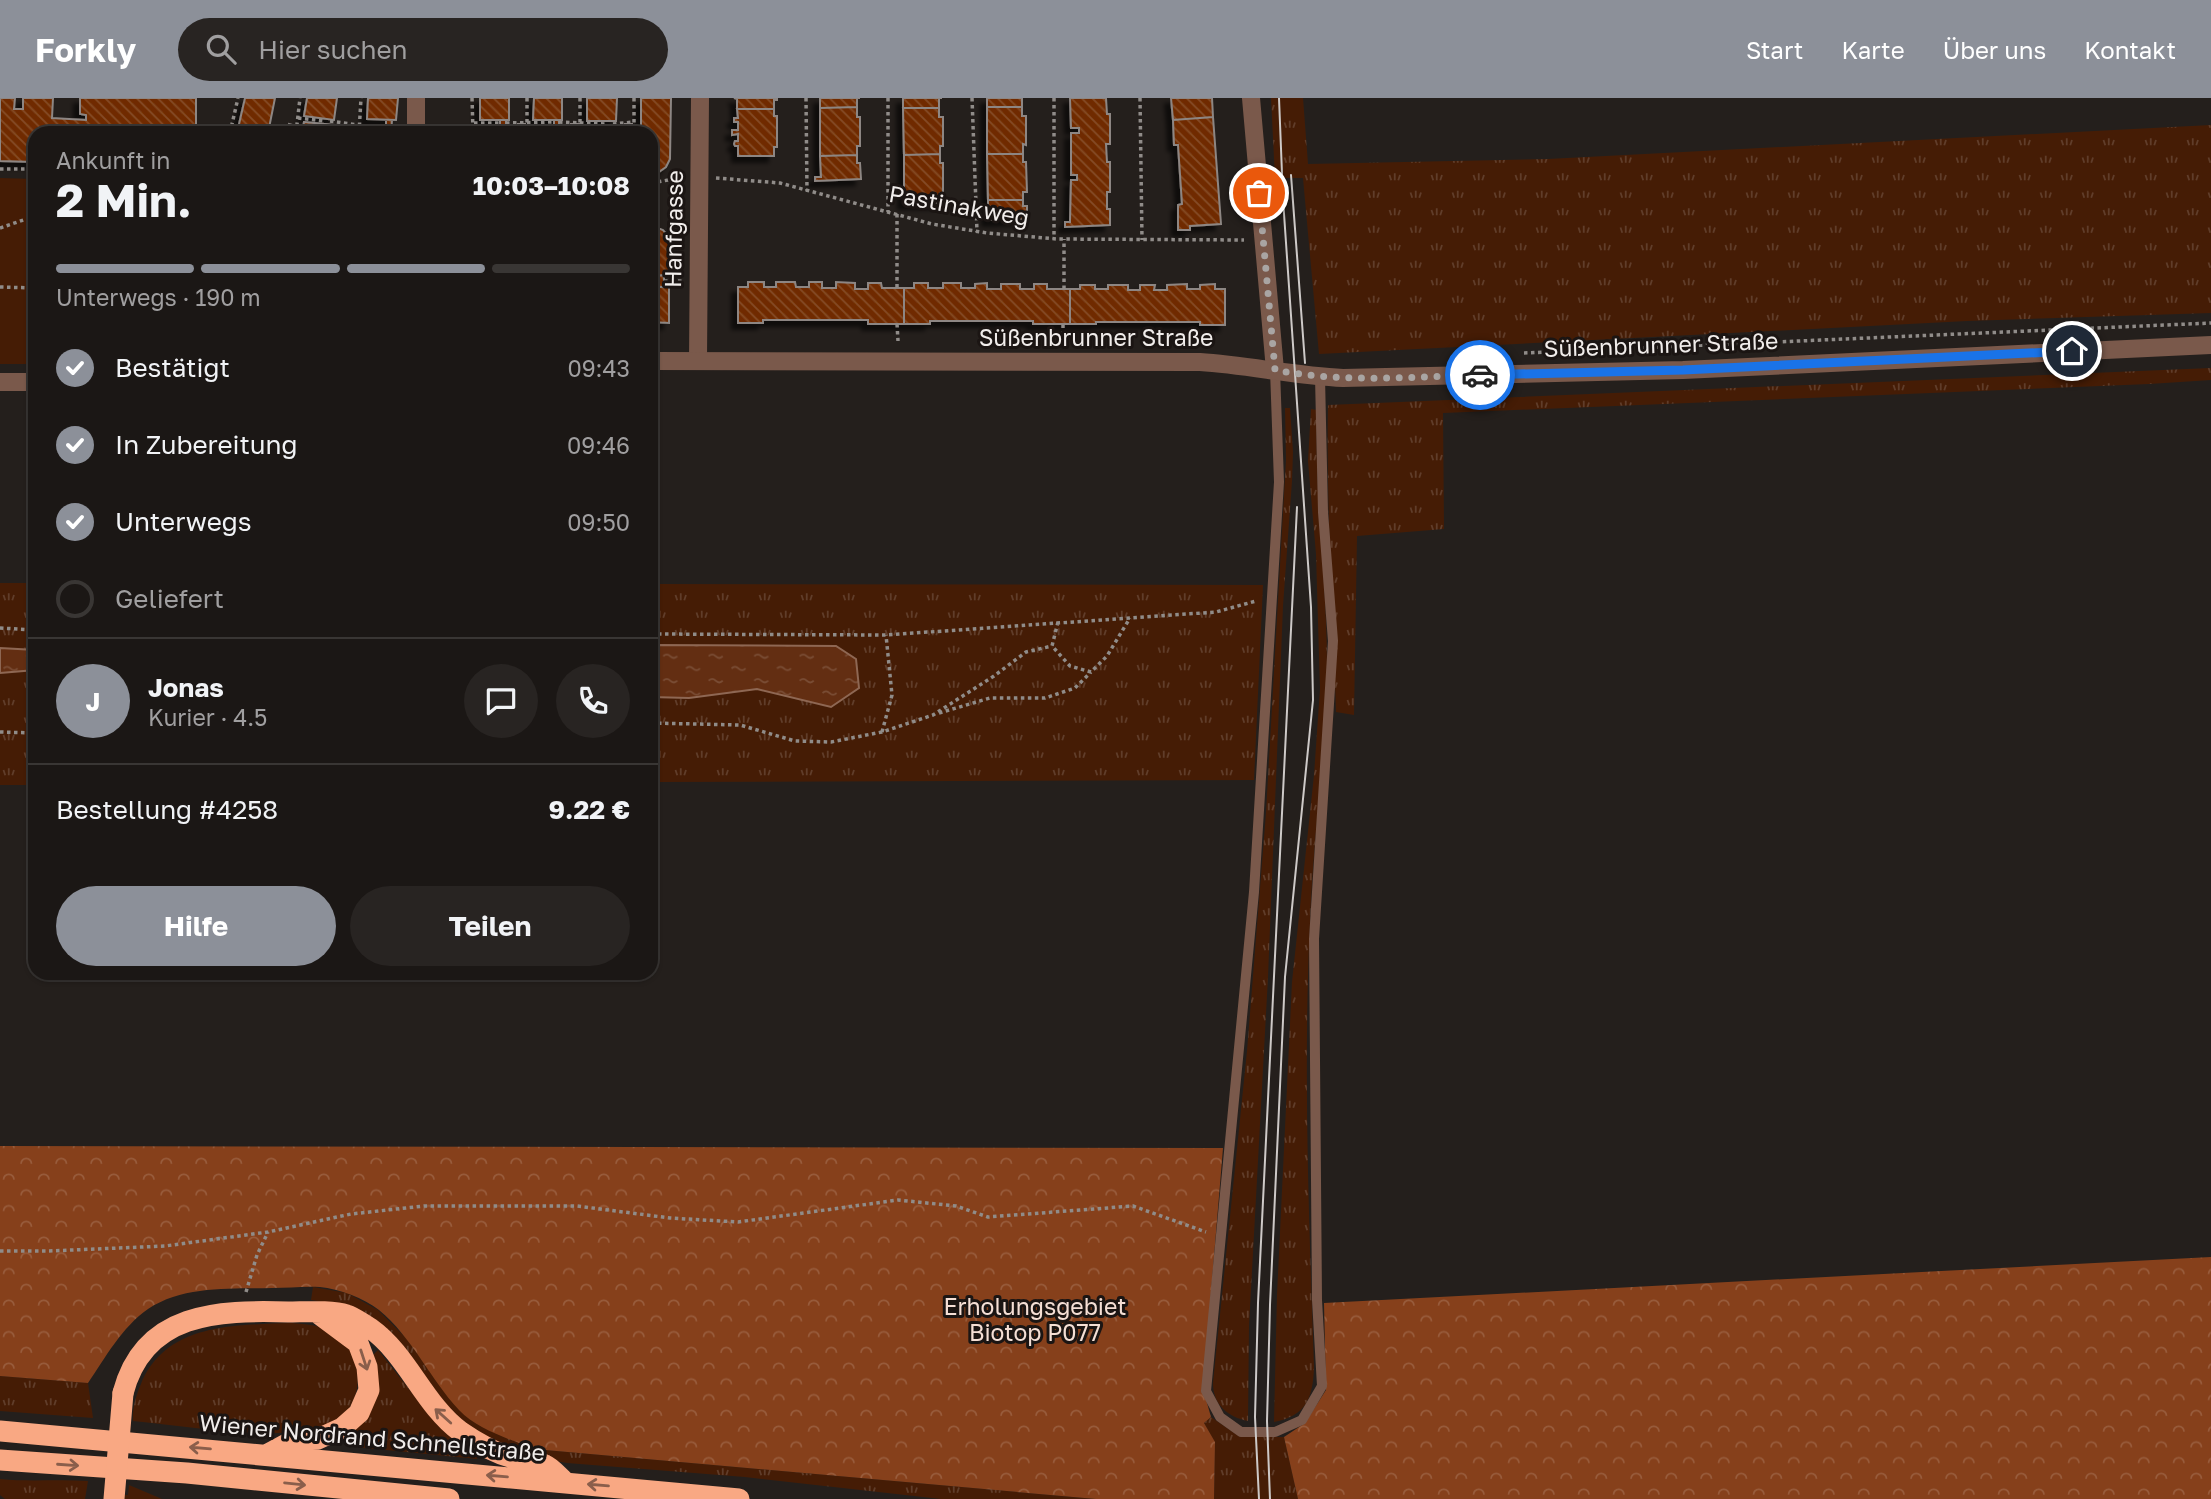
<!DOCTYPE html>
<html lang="de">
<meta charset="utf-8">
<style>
body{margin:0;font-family:"Golos Text",sans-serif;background:#282422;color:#f1f3f6;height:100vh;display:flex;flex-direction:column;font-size:26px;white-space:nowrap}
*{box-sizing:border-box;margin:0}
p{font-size:23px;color:#a09fa0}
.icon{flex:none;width:38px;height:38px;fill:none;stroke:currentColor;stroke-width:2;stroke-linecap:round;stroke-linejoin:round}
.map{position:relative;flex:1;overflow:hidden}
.panel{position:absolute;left:28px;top:28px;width:630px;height:854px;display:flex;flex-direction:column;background:#1b1715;border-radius:21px;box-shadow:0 2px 5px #0004,0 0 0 2px #393634}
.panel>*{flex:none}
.pin{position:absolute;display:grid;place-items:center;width:60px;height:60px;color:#fff;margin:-30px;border:4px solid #fff;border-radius:50%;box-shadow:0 2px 7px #0007}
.courier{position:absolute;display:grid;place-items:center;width:70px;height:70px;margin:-35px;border:5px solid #1a73e8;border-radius:50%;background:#fff;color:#222;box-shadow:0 2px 9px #0007}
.summary em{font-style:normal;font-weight:700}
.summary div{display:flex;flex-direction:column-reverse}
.summary{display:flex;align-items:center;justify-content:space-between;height:119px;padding:0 28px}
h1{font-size:46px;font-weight:700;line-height:52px}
.bar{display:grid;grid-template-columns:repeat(4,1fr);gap:10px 7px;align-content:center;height:84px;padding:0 28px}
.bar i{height:9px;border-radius:5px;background:#393634}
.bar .on{background:#8c9099}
.bar p{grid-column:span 4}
.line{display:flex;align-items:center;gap:18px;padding:0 28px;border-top:2px solid #393634}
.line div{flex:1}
.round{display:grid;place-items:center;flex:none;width:74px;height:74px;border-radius:37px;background:#282422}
ol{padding:0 28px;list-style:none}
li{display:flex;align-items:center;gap:21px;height:77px}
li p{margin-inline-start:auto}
li .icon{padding:7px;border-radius:50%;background:#8c9099;color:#fff;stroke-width:4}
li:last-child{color:#a09fa0}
li i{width:38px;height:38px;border:4px solid #393634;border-radius:50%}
.action{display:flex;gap:14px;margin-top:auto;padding:14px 28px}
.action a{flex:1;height:80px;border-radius:42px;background:#8c9099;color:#fff;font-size:28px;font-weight:700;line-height:80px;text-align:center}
.action a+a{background:#282422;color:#f1f3f6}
header{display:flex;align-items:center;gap:42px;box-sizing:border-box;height:98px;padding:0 35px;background:#8c9099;color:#fff}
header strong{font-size:33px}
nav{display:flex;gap:38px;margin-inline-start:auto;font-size:24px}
.search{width:490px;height:63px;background:#282422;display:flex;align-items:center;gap:18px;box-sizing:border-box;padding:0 24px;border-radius:38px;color:#a09fa0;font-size:26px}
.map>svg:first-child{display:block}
</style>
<header>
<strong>Forkly</strong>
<div class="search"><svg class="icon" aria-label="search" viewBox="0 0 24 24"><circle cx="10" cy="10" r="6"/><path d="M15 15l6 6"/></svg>Hier suchen</div>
<nav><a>Start</a><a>Karte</a><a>Über uns</a><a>Kontakt</a></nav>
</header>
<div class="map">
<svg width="2211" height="1401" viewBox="0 0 2211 1401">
<defs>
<pattern id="grass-tufts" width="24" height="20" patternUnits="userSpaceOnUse" patternTransform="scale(1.75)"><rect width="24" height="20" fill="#451c05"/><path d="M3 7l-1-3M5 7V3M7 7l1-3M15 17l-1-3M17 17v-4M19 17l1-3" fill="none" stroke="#603d2a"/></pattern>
<pattern id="forest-crowns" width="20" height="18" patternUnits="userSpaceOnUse" patternTransform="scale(1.75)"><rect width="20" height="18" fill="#86401b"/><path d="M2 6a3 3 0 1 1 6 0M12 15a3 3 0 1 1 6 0" fill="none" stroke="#985c3c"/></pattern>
<pattern id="water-ripples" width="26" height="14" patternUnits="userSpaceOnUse" patternTransform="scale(1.75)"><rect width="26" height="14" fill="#632e12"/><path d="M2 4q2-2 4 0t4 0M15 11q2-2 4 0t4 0" fill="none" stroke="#7a4d35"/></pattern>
<pattern id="building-back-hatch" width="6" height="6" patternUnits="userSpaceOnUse" patternTransform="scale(1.75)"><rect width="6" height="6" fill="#702c01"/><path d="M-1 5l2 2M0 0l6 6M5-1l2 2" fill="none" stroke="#854b26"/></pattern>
<filter id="shadow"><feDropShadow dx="-6" dy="6" stdDeviation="2" flood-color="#0009"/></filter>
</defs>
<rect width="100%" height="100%" fill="#241f1c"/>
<path fill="url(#grass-tufts)" d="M1271,0H1303L1308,66L1548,61L2211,27V215L1967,223L1319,256L1303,80H1275Z
M2211,270V282L2149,286L1443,315L1444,431L1357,438L1354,617L1336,614C1333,512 1326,409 1328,307Z
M1285,310H1290L1293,354L1292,383L1283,508L1268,879L1249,1228L1248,1323C1228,1319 1213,1307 1213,1285L1247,953L1266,715L1286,362Z
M1311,311L1317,312C1314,397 1327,481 1327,566C1326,653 1313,739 1310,825C1303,973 1309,1122 1314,1269C1313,1300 1306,1318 1274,1324L1277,1197L1292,884L1314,677L1320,591L1316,456L1308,363Z
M0,485H35V552L0,550Z
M651,486L1263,487L1254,682L651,684V599L689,600L757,591L831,608L725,549L651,547Z
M35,572V687H0V575Z
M313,1189L347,1195L378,1212L405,1239L534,1351L1096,1401H941L745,1379L567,1365L538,1360L478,1336L335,1206L311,1202Z
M291,1225C307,1226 324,1227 337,1238C369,1263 363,1313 326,1330C320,1332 311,1332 304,1333C252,1340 186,1328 133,1323C132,1311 136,1297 141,1286C166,1225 235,1227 291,1225Z
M378,1252L424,1310L479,1355L477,1361L346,1348L344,1341L349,1337L373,1257Z
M0,1278L88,1285L93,1320L0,1313Z
M1211,1319L1240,1339H1284L1298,1401H1214L1215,1345L1204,1325Z
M0,1381C29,1384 59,1381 88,1383L85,1401H5L0,1397Z
M129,1387L162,1401H125V1397H128Z"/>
<path fill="url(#forest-crowns)" d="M0,1048L1223,1050L1203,1291L1211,1319L1204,1325L1215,1344L1214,1401H1096L534,1351C510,1341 478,1332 459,1312C430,1281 412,1239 379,1212C364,1200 339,1191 320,1189C304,1188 288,1190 272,1190C231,1191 184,1187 148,1211C122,1229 105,1260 88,1285L0,1278Z
M2211,1159V1401H1298L1284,1339L1305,1325L1326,1292L1324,1205Z"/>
<path fill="#451c05" d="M0,80L35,81V266H0Z"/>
<path fill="url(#water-ripples)" stroke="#8e6753" stroke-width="2" d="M651,547L836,548L856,561L859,590L831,609L757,591L689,600L651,599Z
M0,550L35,552V572L0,575Z"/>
<path fill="url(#building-back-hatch)" stroke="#8d8683" stroke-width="2" filter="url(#shadow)" d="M0,0H15L14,11H23V0H53L52,20L86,22V17L80,16V0H196V31L146,32V35H35V64L0,63Z
M245,0H275L268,35H237Z
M307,0H337L334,22L304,18Z
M368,0H398L396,22L367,21Z
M480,0H509V22H480Z
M534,0H562V22H533Z
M587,0H617L616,23H587Z
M641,0H671L670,61L666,69L659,74L651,73V35H641Z
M734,0H777V2H774V11H737V1Z
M857,0V9L820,10V0H860Z
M903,0H942H939V10H903Z
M987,0H1022V9H987Z
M1070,0H1106L1107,16H1110V46H1106L1107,64H1110V94H1107V111H1110V127L1065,129V124H1070L1071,82H1077V77H1071V35H1079V30H1071Z
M1171,0H1212L1213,19L1173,22Z
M857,9V19H860V48H857V57L820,58V10Z
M987,9H1022V18H1026V47L1023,46V56H987Z
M903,10H939V19H943V48H940V56L904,57Z
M737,11H774V18H777V49H774V58H738V48H735L734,46L735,43H738V36L732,37V32H738V24H734V20H738Z
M1213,19L1221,126L1190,128V132H1178V107L1182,106L1178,47H1174L1173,22Z
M386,22H392L391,35H386Z
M500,22H506V35H500Z
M554,22H559V35H554Z
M304,24L334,27L333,35H302Z
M289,26L296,28L295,35H287Z
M518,26H525V35H518Z
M571,26H579V35H571Z
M625,26H632V35H625Z
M587,30H617V35H587Z
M940,56V65H943V95H940V105H904V57Z
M987,56H1023V64H1026L1027,94H1023V102H988Z
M857,57V65H860L861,81L815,83V79H821L820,58Z
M988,102H1023V108H1027V121L988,122Z
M655,129L663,132L669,139L670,177L651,178V130Z
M664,177V189H655V178Z
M748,184H764V189H776V184H795L796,189H809V184H822V190H836V184L855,185V191H868V185H881L882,190H904V226H868V222H763V225H738V189H748Z
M914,185H928V190H943V185H961V190H975V186L987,185V191H1001V186H1020V191H1034V186H1047V191H1070V226H1033V223H930V226H904V190H914Z
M1187,186V191H1200V187L1215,186V191H1225V227H1200V224H1096V226H1070V191H1080V187H1095V191H1108V187H1128V192H1140V187H1155L1154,192H1167V187Z
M651,189H669V225L651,224Z"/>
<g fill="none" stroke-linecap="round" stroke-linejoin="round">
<path stroke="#908c89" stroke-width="3.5" stroke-dasharray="3.5 3.5" stroke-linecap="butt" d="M472,0L473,33
M527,0V35
M580,0V35
M634,0V35
M806,0L807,93
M888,0V114
M972,0L977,134
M1054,0V141
M1140,0L1142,142
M298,20L324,23
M330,23L386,31
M559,24L607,26
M474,25H499
M506,25L554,24
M613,26L634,24
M433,33H473
M230,35L238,0
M296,35L300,0
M359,35L361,0
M0,71H35
M716,80L780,85L932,126L987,135L1057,141L1244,142
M651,85L680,80
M897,116V190
M0,130L35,118
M664,183H682
M651,184H655
M0,189L35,190
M1064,191V141
M897,226L898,243
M1063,244V226
M1524,255L2211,225
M1058,524L1052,548L1070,568L1091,574L1107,558L1130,520
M0,530L35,532
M651,536L886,537L1216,514L1256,503
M939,615L990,600H1045L1075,590L1091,574
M651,625L740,627L795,643L831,644L882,634L933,617L994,578L1026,554L1052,548
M0,634L35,635
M882,634L892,597L886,537
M0,1153H49L165,1148L268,1134L351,1116L424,1108H577L670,1120L738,1124L898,1102L956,1108L988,1119L1133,1108L1206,1134
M246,1194L257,1157L268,1134"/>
<path stroke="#7a594b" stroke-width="10" d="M1275,272L1279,384L1254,794L1206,1293L1220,1319L1241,1334H1275L1302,1322L1322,1288L1317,1202L1314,841L1333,543L1323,414L1320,279"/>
<path stroke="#7a594b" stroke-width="18" d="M1251,0L1275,272
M416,35V0
M698,263L700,0"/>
<path stroke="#7a594b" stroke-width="18" d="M651,263L1200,264C1248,267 1295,278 1343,280L1683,272L2211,247
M0,284H35"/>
<path stroke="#f9a883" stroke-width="21" d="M123,1295C144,1214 218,1212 288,1214C305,1214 331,1212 347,1217C354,1219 363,1226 370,1230C408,1257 423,1306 461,1334C477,1345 495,1355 513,1360C523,1363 536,1362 545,1367C552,1370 559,1379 565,1384
M0,1333L739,1401
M268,1356L294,1342L318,1341L342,1330L359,1315L369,1292L367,1269L358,1245L319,1216
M0,1362L187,1375L449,1401"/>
<path stroke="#cdc9c7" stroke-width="2" d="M1291,77L1305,265
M1259,1401L1255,1319L1258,1205L1297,409
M1270,1401L1267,1323L1270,1207L1285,879L1313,602L1311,509L1283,101L1279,0"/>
<path stroke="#f9a883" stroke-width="21" d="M114,1401L123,1295"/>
</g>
<defs><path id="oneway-shaft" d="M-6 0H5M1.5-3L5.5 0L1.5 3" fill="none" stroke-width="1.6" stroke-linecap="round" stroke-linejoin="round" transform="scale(1.75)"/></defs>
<g stroke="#8a5e4b">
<use href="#oneway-shaft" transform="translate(364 1262) rotate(72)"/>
<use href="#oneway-shaft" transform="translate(443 1318) rotate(-138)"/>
<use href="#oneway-shaft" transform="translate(200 1350) rotate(-175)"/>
<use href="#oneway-shaft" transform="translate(68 1367) rotate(4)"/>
<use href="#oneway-shaft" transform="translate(497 1378) rotate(-175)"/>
<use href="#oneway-shaft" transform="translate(295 1386) rotate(6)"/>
<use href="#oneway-shaft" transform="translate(598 1387) rotate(-175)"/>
</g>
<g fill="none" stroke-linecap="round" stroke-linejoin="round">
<path stroke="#a9a5a3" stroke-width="7" stroke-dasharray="0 12.6" d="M1259,95L1275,272C1342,285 1412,279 1480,277"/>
<path stroke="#1a73e8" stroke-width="9" d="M1480,277L1683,272L2072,253"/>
</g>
<g text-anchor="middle" stroke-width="6" stroke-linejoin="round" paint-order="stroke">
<g font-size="23" fill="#f1edeb" stroke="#1b1513">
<text transform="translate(959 108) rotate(10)" y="8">Pastinakweg</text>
<text transform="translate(674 131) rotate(-89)" y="8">Hanfgasse</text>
<text x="1096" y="248">Süßenbrunner Straße</text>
<text transform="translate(1661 247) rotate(-2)" y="8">Süßenbrunner Straße</text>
<text transform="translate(372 1340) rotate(5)" y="8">Wiener Nordrand Schnellstraße</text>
</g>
<g font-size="23" fill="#f5dfd5" stroke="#1b1513">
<text x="1035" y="1217">Erholungsgebiet<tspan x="1035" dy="26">Biotop P077</tspan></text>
</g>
</g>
</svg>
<div class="pin" style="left:1259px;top:95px;background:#ea580c"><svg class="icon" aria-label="bag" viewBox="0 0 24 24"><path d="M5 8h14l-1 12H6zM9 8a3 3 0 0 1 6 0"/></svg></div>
<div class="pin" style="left:2072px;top:253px;background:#1f2937"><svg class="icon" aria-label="home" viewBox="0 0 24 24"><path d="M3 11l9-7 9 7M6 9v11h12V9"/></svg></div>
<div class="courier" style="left:1480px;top:277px"><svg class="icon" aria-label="car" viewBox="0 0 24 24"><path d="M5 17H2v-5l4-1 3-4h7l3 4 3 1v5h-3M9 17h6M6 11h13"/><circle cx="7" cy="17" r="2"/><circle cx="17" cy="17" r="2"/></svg></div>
<section class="panel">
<div class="summary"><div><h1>2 Min.</h1><p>Ankunft in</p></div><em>10:03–10:08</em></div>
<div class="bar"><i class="on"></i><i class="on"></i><i class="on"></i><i></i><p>Unterwegs · 190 m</p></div>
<ol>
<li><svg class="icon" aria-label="check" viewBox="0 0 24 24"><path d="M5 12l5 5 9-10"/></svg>Bestätigt<p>09:43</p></li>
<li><svg class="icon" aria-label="check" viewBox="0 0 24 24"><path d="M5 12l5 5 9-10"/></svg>In Zubereitung<p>09:46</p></li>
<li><svg class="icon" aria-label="check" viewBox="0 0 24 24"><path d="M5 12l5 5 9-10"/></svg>Unterwegs<p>09:50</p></li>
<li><i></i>Geliefert</li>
</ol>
<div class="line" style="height:126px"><b class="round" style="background:#8c9099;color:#fff">J</b><div><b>Jonas</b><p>Kurier · 4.5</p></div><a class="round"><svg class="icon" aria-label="chat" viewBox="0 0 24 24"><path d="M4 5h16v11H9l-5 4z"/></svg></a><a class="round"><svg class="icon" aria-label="phone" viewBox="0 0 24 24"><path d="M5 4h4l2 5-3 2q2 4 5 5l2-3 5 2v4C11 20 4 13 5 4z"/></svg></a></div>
<div class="line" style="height:91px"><div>Bestellung #4258</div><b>9.22 €</b></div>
<div class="action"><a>Hilfe</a><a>Teilen</a></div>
</section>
</div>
